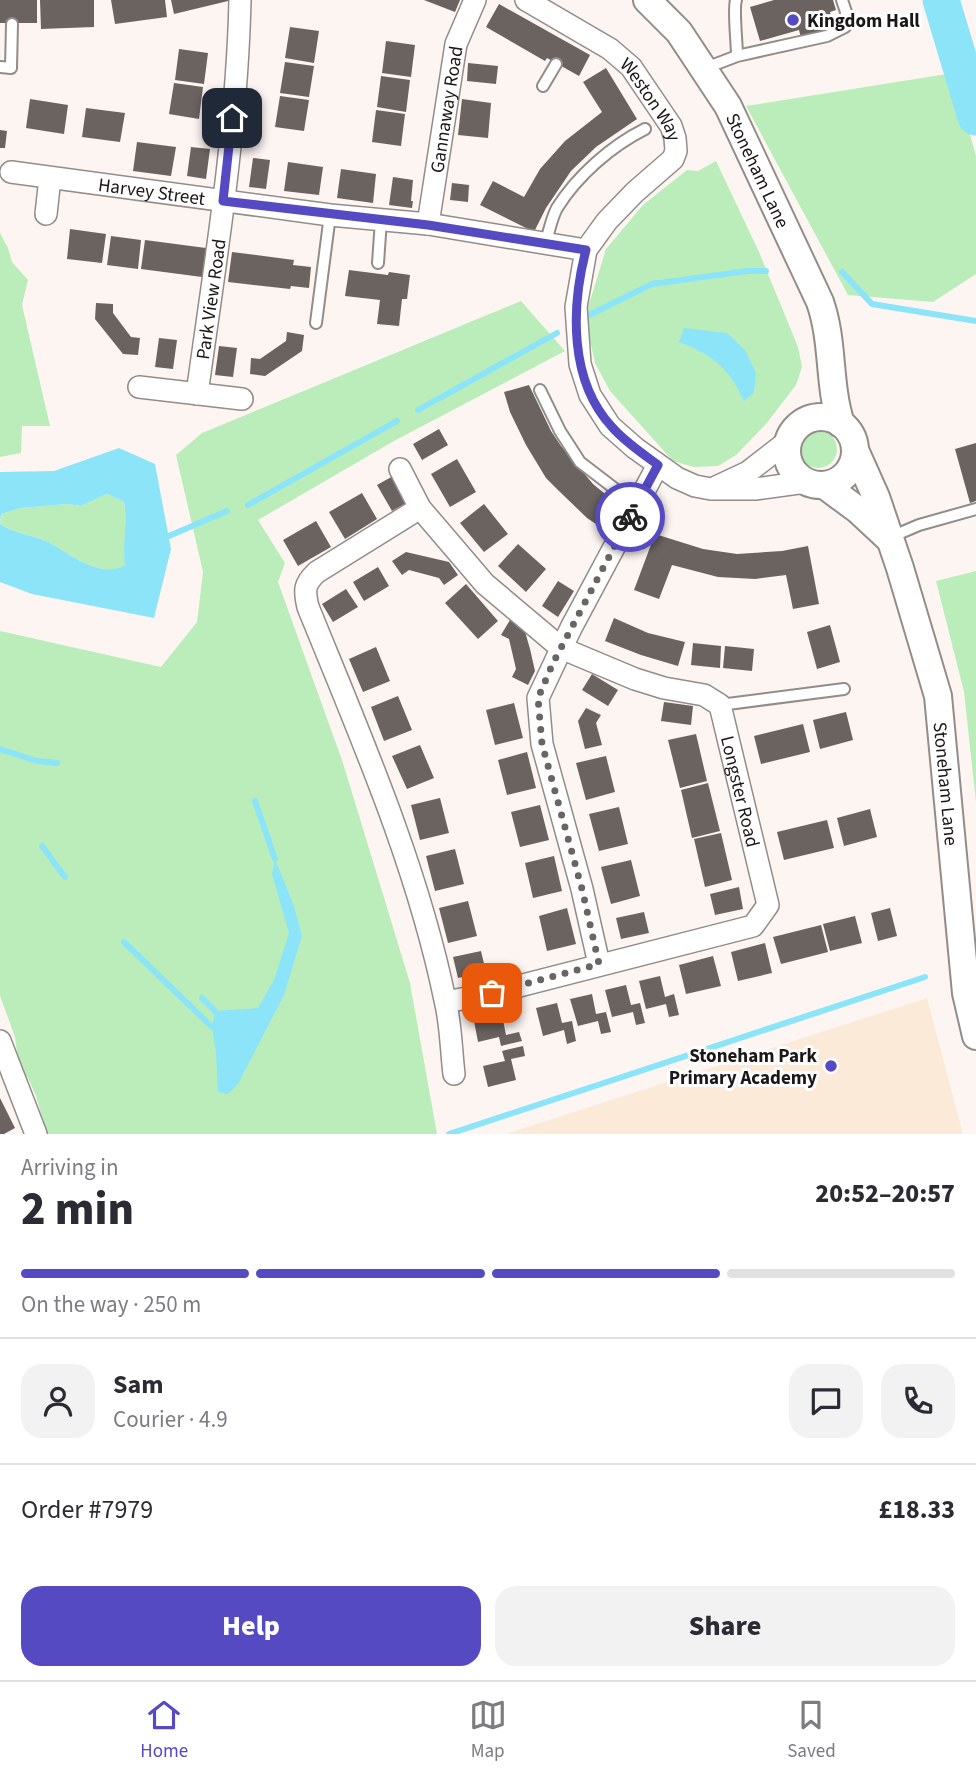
<!DOCTYPE html>
<meta charset="utf-8">
<style>
body{margin:0;font-family:"Source Sans 3",sans-serif;background:#f2f2f3;color:#2b2b33;height:100vh;display:flex;flex-direction:column;font-size:26px;white-space:nowrap}
*{box-sizing:border-box;margin:0}
p{font-size:23px;color:#7c7c81}
.icon{flex:none;width:38px;height:38px;fill:none;stroke:currentColor;stroke-width:2;stroke-linecap:round;stroke-linejoin:round}
.map{position:relative;height:1134px;overflow:hidden}
.panel{display:flex;flex-direction:column;background:#fff;flex:1}
.panel>*{flex:none}
.pin{position:absolute;display:grid;place-items:center;width:60px;height:60px;color:#fff;margin:-30px;border-radius:14px;box-shadow:0 4px 10px #0006}
.courier{position:absolute;display:grid;place-items:center;width:70px;height:70px;margin:-35px;border:5px solid #554ac1;border-radius:50%;background:#fff;color:#222;box-shadow:0 2px 9px #0007}
.headline em{font-style:normal;font-weight:800}
.headline div{display:flex;flex-direction:column-reverse}
.headline{display:flex;align-items:center;justify-content:space-between;height:119px;padding:0 21px}
h1{font-size:46px;font-weight:800;line-height:52px}
.bar{display:grid;grid-template-columns:repeat(4,1fr);gap:10px 7px;align-content:center;height:84px;padding:0 21px}
.bar i{height:9px;border-radius:5px;background:#e1e1e2}
.bar .selected{background:#554ac1}
.bar p{grid-column:span 4}
.line{display:flex;align-items:center;gap:18px;padding:0 21px;border-top:2px solid #e1e1e2}
.line div{flex:1}
.round{display:grid;place-items:center;flex:none;width:74px;height:74px;border-radius:21px;background:#f2f2f3}
.cta{display:flex;gap:14px;margin-top:auto;padding:14px 21px}
.cta a{flex:1;height:80px;border-radius:21px;background:#554ac1;color:#fff;font-size:28px;font-weight:800;line-height:80px;text-align:center}
.cta a+a{background:#f2f2f3;color:#2b2b33}
.menu{display:flex;justify-content:space-around;align-items:center;height:98px;border-top:2px solid #e1e1e2;background:#fff;font-size:19px;color:#7c7c81}
.menu a{display:grid;justify-items:center;gap:4px}
.menu .selected{color:#554ac1}
.map>svg:first-child{display:block}
</style>
<div class="map">
<svg width="976" height="1134" viewBox="0 0 976 1134">
<rect width="100%" height="100%" fill="#fdf5f2"/>
<path fill="#fcead9" d="M927,998L963,1134H506Z"/>
<path fill="#bbedbb" d="M953,73L976,156V274L933,302L848,295L746,106Z
M716,161L759,252L798,347L802,367L796,385L766,424L736,455L718,466L694,467L673,461L610,391L595,363L585,317L606,249L643,205L687,170L698,171Z
M0,233L8,248L12,262L28,280L22,305L50,426H22L21,453L0,457Z
M521,301L565,351L394,441L258,520L285,563L278,582L343,763L410,983L437,1134H47L36,1096L28,1078L19,1068L15,1037L0,996V631L161,667L197,622L203,572L176,455L202,433Z
M799 449a19 19 0 1 1 38 0a19 19 0 1 1-38 0Z
M107,494L124,502C128,523 122,543 126,565C100,580 68,552 46,541C30,534 17,534 0,524L1,514L21,508L68,504L81,506Z
M976,571V802L964,692L936,581Z"/>
<path fill="#8ce4f8" d="M684,328L727,333L745,350L756,373L754,393L744,401C729,368 713,355 679,342Z
M119,448L155,464L171,549L154,618L32,594L0,582V524C16,534 30,534 46,541C68,552 100,580 125,565C122,543 128,523 124,502L107,494L81,506L68,504L21,508L1,514L0,523V472L54,471Z
M275,859L294,906L302,936L284,995L238,1084L228,1094L218,1092L216,1052L212,1027L215,1011L258,1008L274,980L289,933L272,874Z"/>
<g fill="none" stroke-linecap="round" stroke-linejoin="round">
<path stroke="#8ce4f8" stroke-width="6" d="M842,272L872,304L976,321
M585,317L652,284L747,271H766
M418,410L557,333
M248,505L397,421
M169,536L227,511
M0,749L37,761L57,763
M255,801L275,859
M42,846L65,877
M124,942L212,1027
M202,998L215,1011
M449,1134L925,977"/>
<path stroke="#8ce4f8" stroke-width="37" d="M941,0L976,117"/>
</g>
<path fill="#6a6360" d="M0,0H37V23H0Z
M40,0H94V27L41,29Z
M111,0H165L167,17L115,24Z
M171,0H228V1L174,14Z
M424,0H460L455,12Z
M774,0H833L836,10L830,12L835,29L801,38L799,30L760,41L750,7Z
M499,4L590,55L579,76L547,58L545,61L486,27Z
M290,27L319,31L314,63L285,58Z
M386,41L415,45L411,77L382,73Z
M179,49L208,53L204,84L175,80Z
M285,62L314,66L309,97L280,93Z
M468,63L498,66L496,84L467,81Z
M606,68L637,119L596,147L571,171L546,208L534,232L480,205L493,181L524,197L540,169L565,141L602,112L583,82Z
M381,76L410,80L406,112L377,107Z
M174,83L203,87L199,119L169,114Z
M280,96L309,100L304,131L275,127Z
M30,99L68,105L64,134L26,128Z
M462,99L491,103L488,138L458,135Z
M86,108L125,113L120,142L82,137Z
M376,110L405,114L401,146L372,142Z
M0,130L7,131L5,148H0Z
M137,142L176,147L171,176L133,171Z
M191,147L210,149L206,179L187,176Z
M253,158L270,160L266,189L249,187Z
M288,162L323,167L319,195L284,191Z
M341,169L376,174L373,203L337,198Z
M393,177L413,180L411,201H413L412,208L389,205Z
M452,183L469,185L468,202L450,200Z
M70,229L106,234L102,263L67,259Z
M111,236L141,240L138,269L107,265Z
M145,240L206,248L202,277L141,269Z
M232,252L294,260L293,265L311,267L309,288L291,286L290,289L228,282Z
M349,270L388,275L389,272L410,275L407,299H402L399,326L377,324L380,300L345,296Z
M96,303L113,304V313L131,337L140,338L138,355L123,354L95,319Z
M287,332L304,335L302,351L265,376L250,374L251,358L260,359L286,341Z
M159,338L177,340L173,369L155,367Z
M219,346L237,348L233,377L215,375Z
M529,385L551,431L561,446L593,484L621,507L605,530L587,518L559,491L546,478L526,445L510,412L504,392Z
M439,429L448,445L422,460L413,444Z
M976,443V501L970,503L955,449Z
M457,459L476,492L450,507L431,474Z
M393,476L408,502L392,511L377,485Z
M362,493L377,519L345,539L329,512Z
M484,504L508,534L484,552L460,523Z
M316,521L331,547L298,566L283,540Z
M655,534L703,549L737,554L782,551L808,546L819,604L793,609L786,575L755,579L718,577L672,565L659,599L634,590Z
M518,544L546,569L526,592L498,566Z
M406,552L449,562L458,575L444,585L439,578L409,570L402,575L392,561Z
M378,567L389,586L364,601L353,582Z
M558,581L574,591L558,617L542,606Z
M466,584L498,621L478,639L445,603Z
M346,589L358,607L333,622L322,604Z
M614,618L648,633L685,642L678,666L641,655L605,641Z
M510,620L524,628L530,649L535,671L528,685L512,677L516,669L509,639L501,635Z
M830,625L840,662L817,669L807,632Z
M693,643L721,646L720,668L691,665Z
M725,646L754,649L752,671L723,668Z
M376,647L390,681L363,692L349,659Z
M592,674L618,690L608,706L582,690Z
M398,696L412,730L384,741L371,707Z
M664,702L693,706L691,725L661,721Z
M514,703L523,738L495,745L486,710Z
M586,708L601,715L596,723L602,745L585,749L578,721Z
M846,712L853,740L820,749L813,720Z
M803,724L810,752L761,764L754,736Z
M696,734L707,781L680,788L668,740Z
M420,745L434,778L407,789L392,756Z
M527,752L536,788L507,795L498,760Z
M606,756L615,792L586,800L576,763Z
M708,783L720,831L692,838L681,790Z
M440,798L449,833L420,840L411,805Z
M540,805L549,840L520,847L511,812Z
M619,807L628,844L599,851L589,814Z
M870,809L877,837L844,846L837,818Z
M827,820L834,848L784,860L777,832Z
M721,833L732,880L705,887L694,839Z
M455,849L464,884L435,891L426,856Z
M554,856L562,891L533,898L525,863Z
M631,860L640,896L611,904L601,867Z
M739,887L743,909L715,915L710,894Z
M468,901L477,936L448,943L439,908Z
M567,908L576,944L547,951L539,916Z
M890,908L897,936L878,941L871,913Z
M644,912L649,933L621,939L616,918Z
M855,916L862,943L830,951L823,924Z
M821,925L828,952L781,964L773,937Z
M765,943L772,973L738,981L731,952Z
M481,951L486,972L458,978L453,957Z
M713,956L721,986L686,994L679,965Z
M660,976L665,997L674,994L679,1015L669,1017L666,1004L646,1009L639,981Z
M626,985L631,1005L640,1003L645,1023L636,1025L633,1012L612,1017L605,990Z
M592,994L596,1014L606,1012L611,1032L601,1034L598,1021L578,1026L570,999Z
M557,1003L562,1023L572,1021L576,1041L567,1044L564,1030L543,1036L536,1008Z
M502,1015L506,1035L519,1032L522,1041L501,1046L499,1037L478,1042L474,1021Z
M523,1046L525,1056L511,1059L516,1080L488,1087L483,1066L505,1061L502,1051Z
M0,1098L15,1128L4,1134H0Z"/>
<g fill="none" stroke-linecap="round" stroke-linejoin="round">
<g stroke="#938c89" stroke-width="14">
<path id="service" d="M736,0C733,9 737,43 737,56
M0,67L11,68L12,24
M703,69L737,56L827,36L845,27L846,12L842,0
M543,86L556,64
M545,244C549,233 551,219 557,208C577,176 611,146 645,129
M378,263L381,220
M316,323L330,215
M540,390L560,431L580,462L636,505
M891,537L919,525L976,509
M720,705L844,689"/>
</g>
<g stroke="#938c89" stroke-width="24">
<g id="minor">
<path id="s1" d="M526,0L610,49L631,67L671,126L675,138L676,151L673,159L635,192L607,221L586,250L576,307L580,364L590,395L610,426L635,448L677,478L695,486L711,489H755L806,482"/>
<path id="s2" d="M11,172L330,215L428,224L586,250"/>
<path d="M46,214L50,178"/>
<path id="s3" d="M428,224L456,44L475,0"/>
<path d="M139,387L242,399"/>
<path id="s4" d="M197,394C215,264 237,132 240,0"/>
<path id="s5" d="M400,469L420,508L485,584L561,648L635,679L664,688L704,695L720,705L768,905L753,926L492,993L446,1002"/>
<path d="M716,487L748,472L788,441"/>
<path d="M420,508L317,572C304,584 304,590 308,607C360,735 417,864 445,1000C451,1024 451,1049 454,1074"/>
<path d="M599,964L582,889L542,744L538,698L571,628L658,465"/>
<path d="M0,1041L36,1134"/>
</g>
</g>
<g stroke="#938c89" stroke-width="30">
<g id="tertiary">
<path id="s6" d="M647,0L679,32L728,106L820,302C834,342 828,384 841,424"/>
<circle cx="821" cy="451" r="34"/>
<path id="s7" d="M855,450L876,497L900,568L938,696L966,993L976,1036"/>
<path d="M824,485L858,510L887,537"/>
</g>
</g>
<use href="#service" stroke="#fff" stroke-width="10"/>
<use href="#minor" stroke="#fff" stroke-width="21"/>
<use href="#tertiary" stroke="#fff" stroke-width="26"/>
</g>
<g fill="none" stroke-linecap="round" stroke-linejoin="round">
<path stroke="#696563" stroke-width="7" stroke-dasharray="0 12.6" d="M492,993L599,964L582,889L542,744L538,698L553,663L630,517"/>
<path stroke="#554ac1" stroke-width="9" d="M232,118L223,201L428,225L586,250C571,307 569,381 612,427C625,442 642,453 658,465L630,517"/>
</g>
<g fill="#554ac1" stroke="#fff" stroke-width="2.5">
<circle cx="793" cy="20" r="7"/>
<circle cx="831" cy="1066" r="7"/>
</g>
<g text-anchor="middle" stroke-width="6" stroke-linejoin="round" paint-order="stroke">
<g font-size="19" font-weight="bold" fill="#1a1716" stroke="#fff" text-anchor="start">
<text x="807" y="27">Kingdom Hall</text>
<text x="817" y="1062" text-anchor="end">Stoneham Park<tspan x="817" dy="22">Primary Academy</tspan></text>
</g>
<g font-size="19" fill="#1a1716" stroke="#fff">
<text dy="7" stroke="none"><textPath href="#s1" startOffset="163">Weston Way</textPath></text>
<text dy="7" stroke="none"><textPath href="#s3" startOffset="116">Gannaway Road</textPath></text>
<text dy="7" stroke="none"><textPath href="#s6" startOffset="205">Stoneham Lane</textPath></text>
<text dy="7" stroke="none"><textPath href="#s2" startOffset="142">Harvey Street</textPath></text>
<text dy="7" stroke="none"><textPath href="#s4" startOffset="96">Park View Road</textPath></text>
<text dy="7" stroke="none"><textPath href="#s7" startOffset="348">Stoneham Lane</textPath></text>
<text dy="7" stroke="none"><textPath href="#s5" startOffset="502">Longster Road</textPath></text>
</g>
</g>
</svg>
<div class="pin" style="left:492px;top:993px;background:#ea580c"><svg class="icon" aria-label="bag" viewBox="0 0 24 24"><path d="M5 8h14l-1 12H6zM9 8a3 3 0 0 1 6 0"/></svg></div>
<div class="pin" style="left:232px;top:118px;background:#1f2937"><svg class="icon" aria-label="home" viewBox="0 0 24 24"><path d="M3 11l9-7 9 7M6 9v11h12V9"/></svg></div>
<div class="courier" style="left:630px;top:517px"><svg class="icon" aria-label="bike" viewBox="0 0 24 24"><circle cx="6" cy="16" r="4"/><circle cx="18" cy="16" r="4"/><path d="M6 16l4-8h5l3 8M10 8l3 8H6M13 5h3"/></svg></div>
</div>
<section class="panel">
<div class="headline"><div><h1>2 min</h1><p>Arriving in</p></div><em>20:52–20:57</em></div>
<div class="bar"><i class="selected"></i><i class="selected"></i><i class="selected"></i><i></i><p>On the way · 250 m</p></div>
<div class="line" style="height:126px"><a class="round"><svg class="icon" aria-label="person" viewBox="0 0 24 24"><circle cx="12" cy="8" r="4"/><path d="M4 21q1-7 8-7t8 7"/></svg></a><div><b>Sam</b><p>Courier · 4.9</p></div><a class="round"><svg class="icon" aria-label="chat" viewBox="0 0 24 24"><path d="M4 5h16v11H9l-5 4z"/></svg></a><a class="round"><svg class="icon" aria-label="phone" viewBox="0 0 24 24"><path d="M5 4h4l2 5-3 2q2 4 5 5l2-3 5 2v4C11 20 4 13 5 4z"/></svg></a></div>
<div class="line" style="height:91px"><div>Order #7979</div><b>£18.33</b></div>
<div class="cta"><a>Help</a><a>Share</a></div>
</section>
<nav class="menu">
<a class="selected"><svg class="icon" aria-label="home" viewBox="0 0 24 24"><path d="M3 11l9-7 9 7M6 9v11h12V9"/></svg>Home</a>
<a><svg class="icon" aria-label="map" viewBox="0 0 24 24"><path d="M3 6l6-2 6 2 6-2v14l-6 2-6-2-6 2zM9 4v14M15 6v14"/></svg>Map</a>
<a><svg class="icon" aria-label="saved" viewBox="0 0 24 24"><path d="M7 4h10v16l-5-4-5 4z"/></svg>Saved</a>
</nav>
